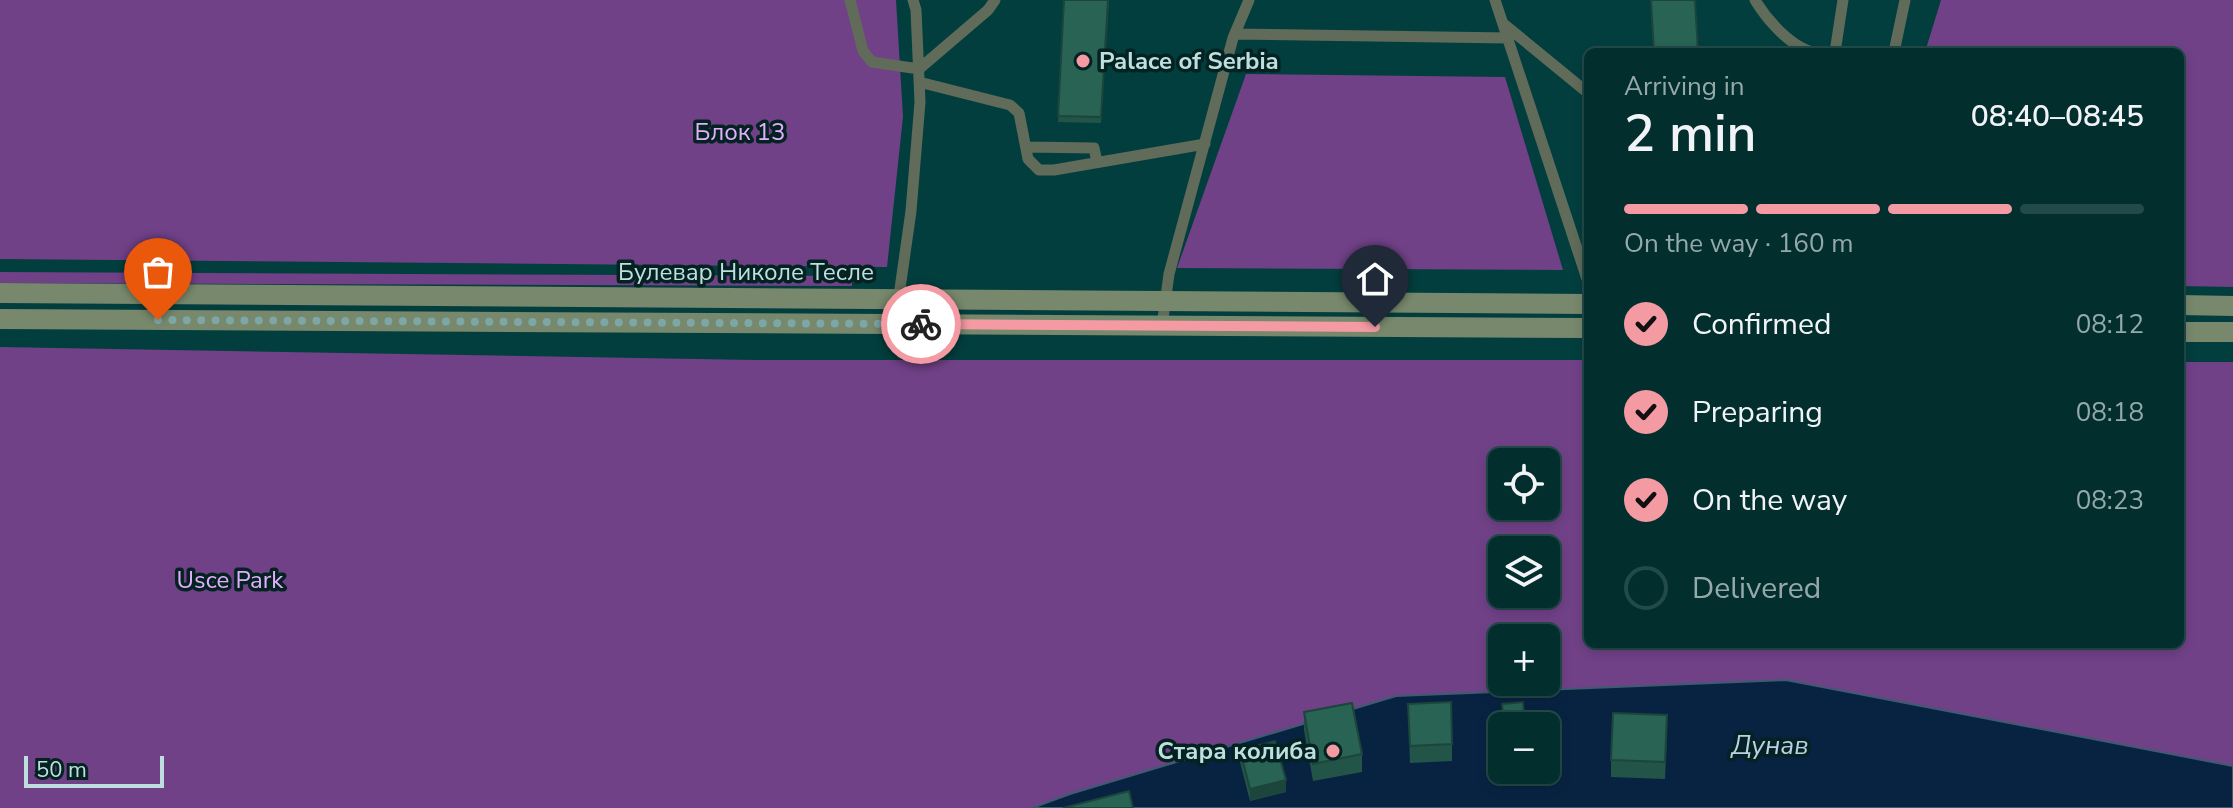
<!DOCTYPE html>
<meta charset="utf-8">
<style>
body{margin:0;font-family:"Nunito Sans",sans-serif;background:#103a3a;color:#f1f3f6;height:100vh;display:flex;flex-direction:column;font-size:30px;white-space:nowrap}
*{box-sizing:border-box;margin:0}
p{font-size:26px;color:#96a8aa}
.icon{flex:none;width:44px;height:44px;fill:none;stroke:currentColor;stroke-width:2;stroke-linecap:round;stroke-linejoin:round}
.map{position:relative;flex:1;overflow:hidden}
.details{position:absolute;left:1584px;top:48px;width:600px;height:600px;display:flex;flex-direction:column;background:#022e2e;border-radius:12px;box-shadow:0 4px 12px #0003,0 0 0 2px #234a4a}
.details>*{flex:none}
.tools{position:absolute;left:1488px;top:448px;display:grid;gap:16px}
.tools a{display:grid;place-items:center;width:72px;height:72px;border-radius:12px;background:#022e2e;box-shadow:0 4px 12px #0003,0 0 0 2px #234a4a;font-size:40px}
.scale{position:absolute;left:24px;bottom:20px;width:140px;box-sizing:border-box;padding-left:8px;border:4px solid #bedfde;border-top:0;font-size:22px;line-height:28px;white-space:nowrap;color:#bedfde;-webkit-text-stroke:6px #052222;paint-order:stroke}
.pin{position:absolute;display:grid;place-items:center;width:68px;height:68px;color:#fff;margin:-82px -34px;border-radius:50% 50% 50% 0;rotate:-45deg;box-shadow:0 0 8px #0007}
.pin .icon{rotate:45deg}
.courier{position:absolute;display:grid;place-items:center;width:80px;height:80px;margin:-40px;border:6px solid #f49aa3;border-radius:50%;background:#fff;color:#222;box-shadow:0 2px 10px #0007}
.head em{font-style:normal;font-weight:600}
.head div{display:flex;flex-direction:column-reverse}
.head{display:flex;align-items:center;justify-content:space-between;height:136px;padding:0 40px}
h1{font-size:52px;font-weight:600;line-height:60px}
.bar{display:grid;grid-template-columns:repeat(4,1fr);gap:12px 8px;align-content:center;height:96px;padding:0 40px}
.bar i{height:10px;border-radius:6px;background:#234a4a}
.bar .on{background:#f49aa3}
.bar p{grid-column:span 4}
ol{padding:0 40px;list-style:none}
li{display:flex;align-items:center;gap:24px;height:88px}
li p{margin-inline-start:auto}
li .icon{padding:8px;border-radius:50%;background:#f49aa3;color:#111;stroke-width:4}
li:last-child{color:#96a8aa}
li i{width:44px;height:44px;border:4px solid #234a4a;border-radius:50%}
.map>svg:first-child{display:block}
</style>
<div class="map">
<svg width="2233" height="808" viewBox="0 0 2233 808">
<rect width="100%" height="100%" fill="#033e3e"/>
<path fill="#704187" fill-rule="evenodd" d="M0,0H896L903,117L887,267L0,259Z
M1941,0H2233V287L2180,286V52H1925Z
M1246,74L1505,77L1563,270L1177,268Z
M0,272L852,276V286L0,283Z
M0,347L754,360H1588V644H2180V362H2233V766L1786,680L1070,794L1032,808H0ZM1502,462H1546V506H1502ZM1502,550H1546V594H1502ZM1502,638H1546V682H1502Z"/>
<path fill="#082342" stroke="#3f5b71" stroke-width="2" fill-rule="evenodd" d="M1786,680L2233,766V808H1032L1070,794L1396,696ZM1502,726H1546V770H1502Z"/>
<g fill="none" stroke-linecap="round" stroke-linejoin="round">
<path stroke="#606b59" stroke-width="11" d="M850,0L863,51L872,62L919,69L988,10L995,0
M1495,0L1588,282
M1755,0C1767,20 1789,45 1812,52
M1505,25L1588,93
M1235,34L1509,38
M1835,52L1843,0
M1894,52L1905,0
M919,82L1010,105L1019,113L1028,159L1039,170H1054L1205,144
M1026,147L1094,148L1097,162
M895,324L911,211L920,102L916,10L913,0
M1162,326L1169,274L1233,38L1249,0"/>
<path stroke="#77886c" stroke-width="20" d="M0,293L1588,304
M2180,305L2233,306
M0,319L1588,328
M2180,332H2233"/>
</g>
<path fill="#225548" d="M1064,0H1109L1101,123L1058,122Z
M1408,704L1452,744V761L1410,763Z
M1304,712L1362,754V772L1313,781L1304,730Z
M1667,733L1665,779L1611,777V760Z
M1240,750L1286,792L1250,801L1240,762Z"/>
<path fill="#1c453b" d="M1286,780V792L1250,801V789Z"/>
<path fill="#286354" stroke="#1c453b" stroke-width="2" d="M1064,0H1108L1101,117L1058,116Z
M1651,0H1695L1698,52H1654Z
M1451,702L1452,744L1410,746L1408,704Z
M1523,702L1525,726H1504L1502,704Z
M1352,703L1362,754L1313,764L1304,712Z
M1613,713L1667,715L1665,762L1611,760Z
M1275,741L1286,780L1250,789L1240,750Z
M1129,791L1133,808H1063Z"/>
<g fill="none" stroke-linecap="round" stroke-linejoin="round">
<path stroke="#7da7a6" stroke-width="8" stroke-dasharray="0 14.4" d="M158,320L921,324"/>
<path stroke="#f49aa3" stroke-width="10" d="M921,324L1375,327"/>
</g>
<g fill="#f49aa3" stroke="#052222" stroke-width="3">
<circle cx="1083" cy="61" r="8"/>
<circle cx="1333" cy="751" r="8"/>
</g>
<g text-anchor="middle" stroke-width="7" stroke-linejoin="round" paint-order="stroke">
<g font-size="24" font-weight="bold" fill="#bedfde" stroke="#052222" text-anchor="start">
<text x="1099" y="69">Palace of Serbia</text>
<text x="1317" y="759" text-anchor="end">Стара колиба</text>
</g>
<g font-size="24" fill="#e1affb" stroke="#052222">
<text x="740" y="140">Блок 13</text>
<text x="230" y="588">Usce Park</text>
</g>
<g font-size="24" fill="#bedfde" stroke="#052222">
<text x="746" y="280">Булевар Николе Тесле</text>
</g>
<g font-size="26" font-style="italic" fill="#bbcfe6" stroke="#052222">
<text x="1770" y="754">Дунав</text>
</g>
</g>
</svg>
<div class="tools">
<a><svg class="icon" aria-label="locate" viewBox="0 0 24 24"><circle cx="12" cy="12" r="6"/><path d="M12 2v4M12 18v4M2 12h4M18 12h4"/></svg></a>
<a><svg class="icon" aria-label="layers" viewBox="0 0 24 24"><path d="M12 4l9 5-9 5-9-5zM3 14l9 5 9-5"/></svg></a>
<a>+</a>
<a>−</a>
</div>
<div class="scale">50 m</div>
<div class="pin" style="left:158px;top:320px;background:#ea580c"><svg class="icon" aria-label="bag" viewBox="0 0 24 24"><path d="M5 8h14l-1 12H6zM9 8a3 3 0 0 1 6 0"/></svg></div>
<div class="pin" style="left:1375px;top:327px;background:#1f2937"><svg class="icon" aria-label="home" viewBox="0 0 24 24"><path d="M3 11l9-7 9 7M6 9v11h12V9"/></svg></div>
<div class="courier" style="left:921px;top:324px"><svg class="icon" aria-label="bike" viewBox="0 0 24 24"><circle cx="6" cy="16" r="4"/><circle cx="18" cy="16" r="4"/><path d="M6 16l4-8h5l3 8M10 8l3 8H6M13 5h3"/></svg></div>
<section class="details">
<div class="head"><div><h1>2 min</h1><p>Arriving in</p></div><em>08:40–08:45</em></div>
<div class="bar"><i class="on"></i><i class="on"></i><i class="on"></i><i></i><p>On the way · 160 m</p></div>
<ol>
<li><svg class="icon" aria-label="check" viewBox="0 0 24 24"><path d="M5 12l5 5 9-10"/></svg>Confirmed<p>08:12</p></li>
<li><svg class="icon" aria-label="check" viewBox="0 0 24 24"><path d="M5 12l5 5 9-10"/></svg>Preparing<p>08:18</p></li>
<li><svg class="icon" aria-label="check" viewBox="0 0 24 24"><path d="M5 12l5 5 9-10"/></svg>On the way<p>08:23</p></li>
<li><i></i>Delivered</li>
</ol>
</section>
</div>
